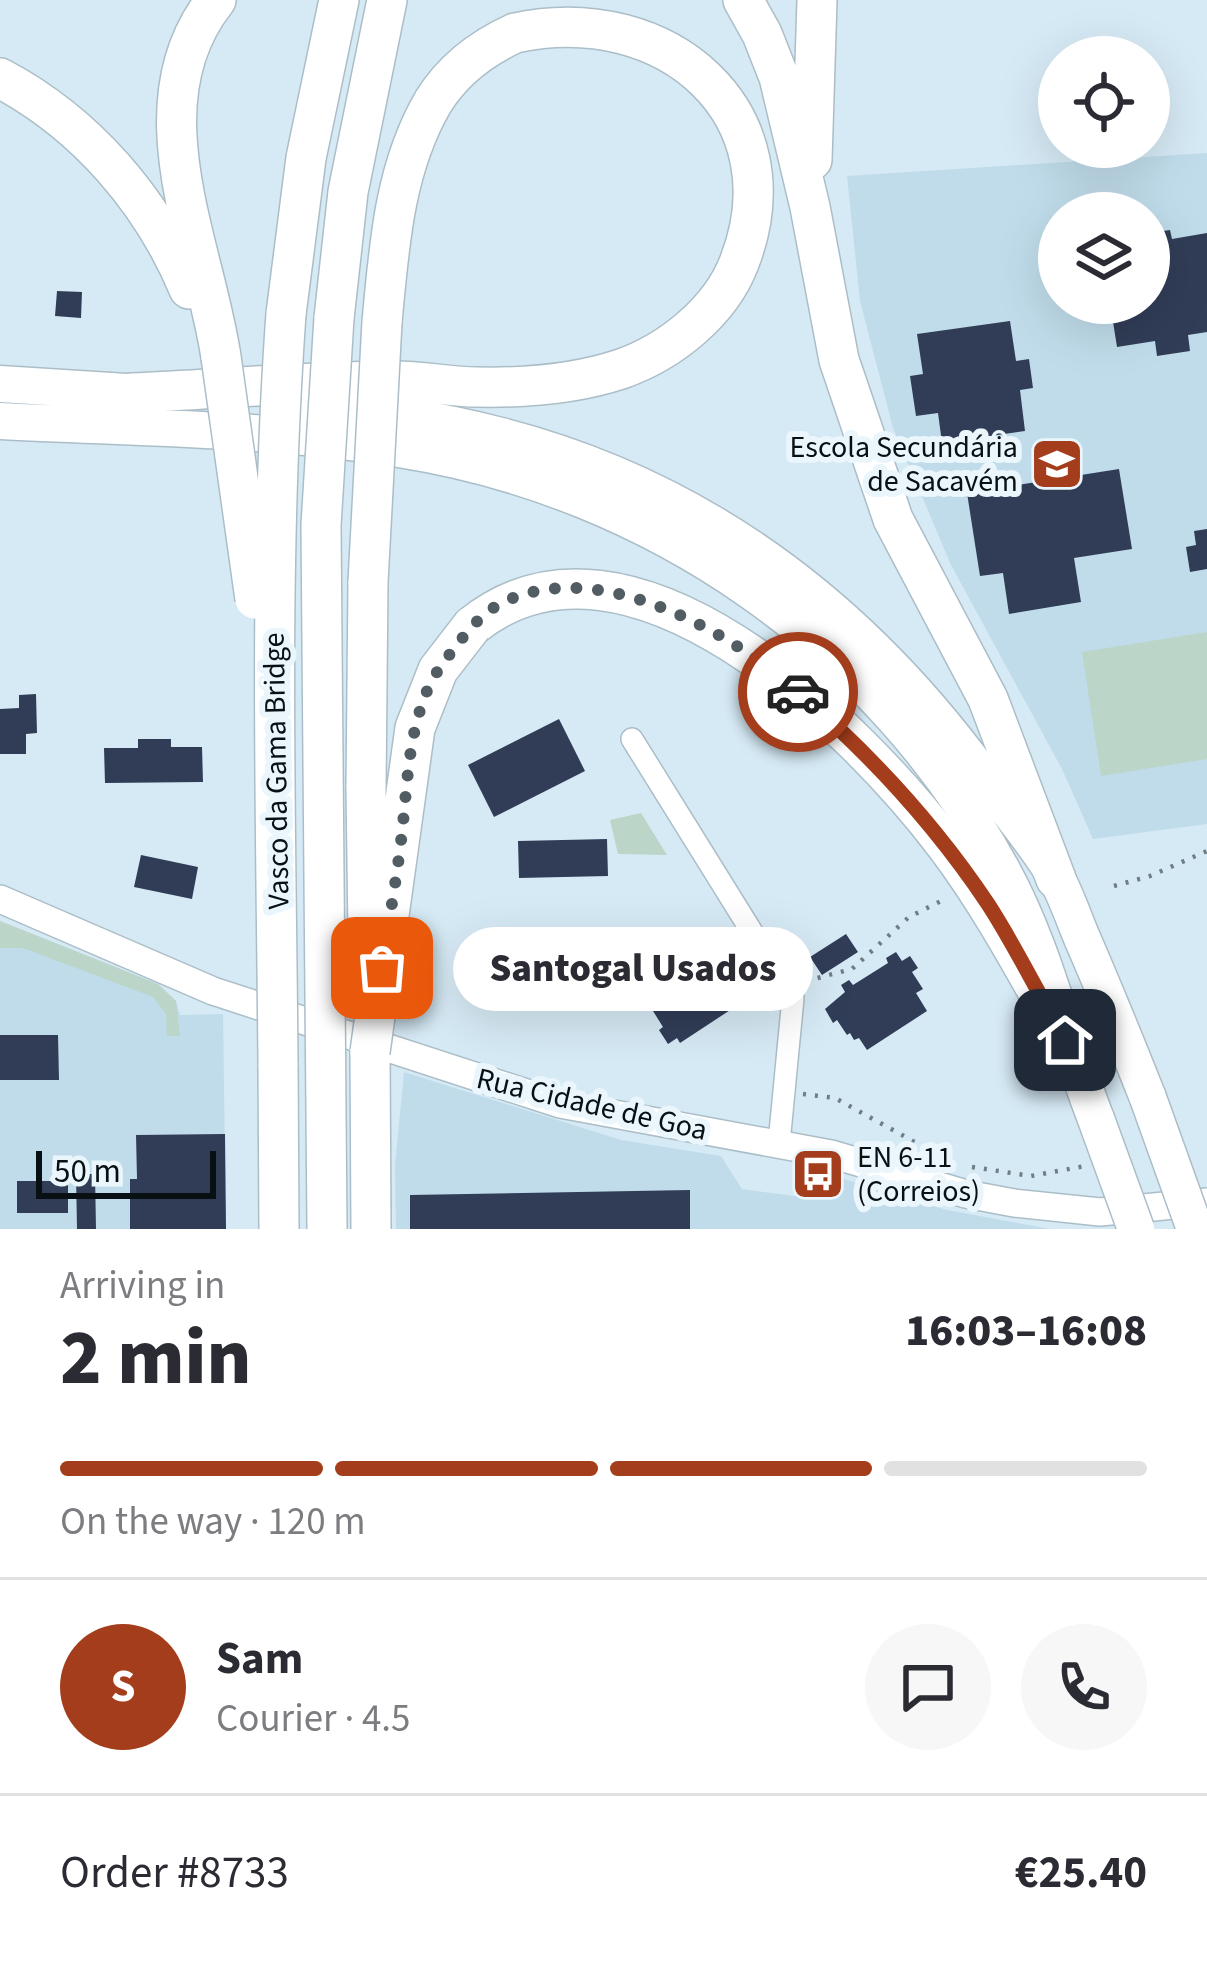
<!DOCTYPE html>
<meta charset="utf-8">
<style>
body{margin:0;font-family:"Source Sans 3",sans-serif;background:#f7f7f7;color:#2b2b33;height:100vh;display:flex;flex-direction:column;font-size:45px;white-space:nowrap}
*{box-sizing:border-box;margin:0}
p{font-size:39px;color:#7c7c81}
.icon{flex:none;width:66px;height:66px;fill:none;stroke:currentColor;stroke-width:2;stroke-linecap:round;stroke-linejoin:round}
.map{position:relative;height:1229px;overflow:hidden}
.sheet{display:flex;flex-direction:column;background:#fff;flex:1}
.sheet>*{flex:none}
.controls{position:absolute;left:1038px;top:36px;display:grid;gap:24px}
.controls a{display:grid;place-items:center;width:132px;height:132px;border-radius:50%;background:#fff;box-shadow:0 12px 48px #0002;font-size:60px}
.scale{position:absolute;left:36px;bottom:30px;width:180px;box-sizing:border-box;padding-left:12px;border:6px solid #091014;border-top:0;font-size:33px;line-height:42px;white-space:nowrap;color:#091014;-webkit-text-stroke:9px #eaf6fc;paint-order:stroke}
.pin{position:absolute;display:grid;place-items:center;width:102px;height:102px;color:#fff;margin:-51px;border-radius:24px;box-shadow:0 6px 18px #0006}
.courier{position:absolute;display:grid;place-items:center;width:120px;height:120px;margin:-60px;border:9px solid #a43d1b;border-radius:50%;background:#fff;color:#222;box-shadow:0 3px 15px #0007}
.bubble{position:absolute;height:84px;border-radius:42px;background:#fff;box-shadow:0 12px 48px #0002;font-size:39px;font-weight:800;line-height:84px;text-align:center}
.summary em{font-style:normal;font-weight:800}
.summary div{display:flex;flex-direction:column-reverse}
.summary{display:flex;align-items:center;justify-content:space-between;height:204px;padding:0 60px}
h1{font-size:78px;font-weight:800;line-height:90px}
.bar{display:grid;grid-template-columns:repeat(4,1fr);gap:18px 12px;align-content:center;height:144px;padding:0 60px}
.bar i{height:15px;border-radius:9px;background:#e1e1e2}
.bar .on{background:#a43d1b}
.bar p{grid-column:span 4}
.line{display:flex;align-items:center;gap:30px;padding:0 60px;border-top:3px solid #e1e1e2}
.line div{flex:1}
.round{display:grid;place-items:center;flex:none;width:126px;height:126px;border-radius:63px;background:#f7f7f7}
.map>svg:first-child{display:block}
</style>
<div class="map">
<svg width="1207" height="1229" viewBox="0 0 1207 1229">
<rect width="100%" height="100%" fill="#d6eaf5"/>
<path fill="#c0dcea" fill-rule="evenodd" d="M1207,153V824L1093,839L1062,769L951,565L893,428L860,301L847,176ZM1059,213H1149V303H1059Z
M0,921L158,984L176,1001L180,1015L223,1014L226,1229H0Z
M404,1072L621,1140L721,1156L742,1189L802,1197L824,1173L947,1210L1050,1229H396L395,1165Z"/>
<path fill="#bbd5c8" d="M1207,632V759L1101,776L1082,652Z
M641,813L667,855L618,854L610,820Z
M0,921L158,984L176,1001L180,1036H167L166,1014L153,997L23,948H0Z"/>
<path fill="#313d57" d="M1170,230L1172,239L1207,233V332L1188,335L1190,351L1157,356L1155,341L1117,347L1110,303H1149V233Z
M57,291L82,292L81,318L55,316Z
M1010,321L1016,361L1029,359L1033,388L1020,390L1025,431L942,443L938,413L916,416L910,376L923,374L917,334Z
M1119,469L1132,549L1074,558L1081,602L1009,614L1003,573L980,576L967,493Z
M1207,529V569L1190,572L1186,547L1196,545L1194,531Z
M36,694L37,733L26,734V754H0V709L19,708V695Z
M559,719L585,771L494,817L468,765Z
M138,739H171V747H202L203,782L105,783L104,748H138Z
M607,839L608,876L519,878L518,841Z
M141,855L198,867L192,899L134,887Z
M846,934L858,952L822,975L810,957Z
M712,949L718,957L721,954L726,961L729,959L754,990L745,996L747,999L680,1043L677,1038L668,1044L659,1030L663,1027L653,1011L656,1009L650,1000L654,998L650,990L663,981L660,976L677,965L680,970Z
M896,952L902,961L910,956L918,968L912,972L923,989L916,993L927,1011L867,1050L859,1038L854,1040L850,1033L847,1035L837,1020L833,1023L825,1009L845,992L841,985L849,980L853,985L888,963L886,958Z
M0,1035H58L59,1080H0Z
M225,1134L226,1229H130V1179H137L136,1135Z
M76,1174H95L96,1229H77Z
M17,1181H68V1213H17Z
M690,1190V1229H410V1195Z"/>
<g fill="none" stroke-linecap="round" stroke-linejoin="round">
<g stroke="#abbec8" stroke-width="24">
<path id="minor" d="M632,739L793,998L779,1143"/>
</g>
<g stroke="#abbec8" stroke-width="30">
<path id="tertiary" d="M0,899L213,991L560,1104L831,1154L966,1194L1014,1203L1100,1212L1207,1202"/>
</g>
<g stroke="#abbec8" stroke-width="39">
<path id="trunk" d="M0,384L158,394
M303,401C370,410 436,419 501,436C706,489 865,612 988,783C1010,814 1038,846 1057,879C1067,898 1074,919 1082,938C1105,991 1127,1045 1148,1098
M0,421C133,428 268,428 399,449C654,489 880,646 1003,872C1045,949 1064,1038 1096,1119"/>
</g>
<g stroke="#abbec8" stroke-width="42">
<path id="motorway" d="M216,0C133,104 204,243 221,357
M743,0L762,34L779,77L810,207L839,360L893,519L988,699L1056,879
M0,78C85,123 152,200 189,289
M812,160L817,0
M286,314L306,158L339,0
M334,318L348,192L387,0
M132,393C220,389 308,381 396,381C423,381 450,387 477,387C524,388 576,384 621,369C670,352 720,312 739,263C797,115 668,0 515,33C482,48 452,71 433,102C394,169 389,247 382,322
M472,626C628,500 856,726 946,845C992,906 1027,973 1065,1040
M366,788L368,582
M370,1052L371,1229
M278,1063L279,1229"/>
</g>
<path stroke="#6f7d84" stroke-width="4.5" stroke-dasharray="3 9" stroke-linecap="butt" d="M1114,886L1150,876L1207,851
M806,981L852,969L909,917L947,898
M803,1094L835,1098L949,1161
M972,1167L1031,1176L1085,1166"/>
<use href="#minor" stroke="#fff" stroke-width="21"/>
<use href="#tertiary" stroke="#fff" stroke-width="27"/>
<use href="#trunk" stroke="#fff" stroke-width="36"/>
<use href="#motorway" stroke="#fff" stroke-width="39"/>
<g stroke="#abbec8" stroke-width="39" stroke-linecap="butt">
<path id="trunk-bridge" d="M1148,1098L1195,1229
M1096,1119L1136,1229"/>
</g>
<g stroke="#abbec8" stroke-width="42" stroke-linecap="butt">
<path id="motorway-bridge" d="M221,357L255,599
M368,582L382,322
M366,788L368,933
M370,1052L415,728L438,670L472,626
M278,1063C276,813 268,563 286,314
M327,1229L321,525L334,318"/>
</g>
<use href="#trunk-bridge" stroke="#fff" stroke-width="36"/>
<use href="#motorway-bridge" stroke="#fff" stroke-width="39"/>
</g>
<g fill="none" stroke-linecap="round" stroke-linejoin="round">
<path stroke="#515c63" stroke-width="12" stroke-dasharray="0 21.6" d="M382,968C388,925 396,883 401,841C407,793 407,742 425,696C431,679 442,664 453,650C466,633 480,615 498,605C593,553 728,630 798,692"/>
<path stroke="#a43d1b" stroke-width="15" d="M798,692C871,755 934,823 988,904C1016,947 1039,995 1065,1040"/>
</g>
<defs>
<g id="school-square" transform="scale(2.7)"><rect x="-9" y="-9" width="18" height="18" rx="4" fill="#a43d1b" stroke="#eaf6fc"/><path d="M0-5L7-2L0 1L-7-2ZM-4 1L0 2.5L4 1V4Q0 6-4 4Z" fill="#fff"/></g>
<g id="bus-square" transform="scale(2.7)"><rect x="-9" y="-9" width="18" height="18" rx="4" fill="#a43d1b" stroke="#eaf6fc"/><path d="M-5-6H5V4H4V6H2V4H-2V6H-4V4H-5ZM-3.5-4V0h7V-4ZM-3.5 1.2v1.5H-2V1.2ZM2 1.2v1.5H3.5V1.2Z" fill="#fff"/></g>
</defs>
<g fill-rule="evenodd">
<use href="#school-square" x="1057" y="464"/>
<use href="#bus-square" x="818" y="1174"/>
</g>
<g text-anchor="middle" stroke-width="12" stroke-linejoin="round" paint-order="stroke">
<g font-size="30" fill="#091014" stroke="#eaf6fc" text-anchor="end">
<text x="1018" y="457">Escola Secundária<tspan x="1018" dy="34">de Sacavém</tspan></text>
<text x="857" y="1167" text-anchor="start">EN 6-11<tspan x="857" dy="34">(Correios)</tspan></text>
</g>
<g font-size="30" fill="#091014" stroke="#eaf6fc">
<text transform="translate(276 771) rotate(-91)" y="10">Vasco da Gama Bridge</text>
<text transform="translate(592 1104) rotate(13)" y="10">Rua Cidade de Goa</text>
</g>
</g>
</svg>
<div class="controls">
<a><svg class="icon" aria-label="locate" viewBox="0 0 24 24"><circle cx="12" cy="12" r="6"/><path d="M12 2v4M12 18v4M2 12h4M18 12h4"/></svg></a>
<a><svg class="icon" aria-label="layers" viewBox="0 0 24 24"><path d="M12 4l9 5-9 5-9-5zM3 14l9 5 9-5"/></svg></a>
</div>
<div class="scale">50 m</div>
<div class="pin" style="left:382px;top:968px;background:#ea580c"><svg class="icon" aria-label="bag" viewBox="0 0 24 24"><path d="M5 8h14l-1 12H6zM9 8a3 3 0 0 1 6 0"/></svg></div>
<div class="pin" style="left:1065px;top:1040px;background:#1f2937"><svg class="icon" aria-label="home" viewBox="0 0 24 24"><path d="M3 11l9-7 9 7M6 9v11h12V9"/></svg></div>
<div class="courier" style="left:798px;top:692px"><svg class="icon" aria-label="car" viewBox="0 0 24 24"><path d="M5 17H2v-5l4-1 3-4h7l3 4 3 1v5h-3M9 17h6M6 11h13"/><circle cx="7" cy="17" r="2"/><circle cx="17" cy="17" r="2"/></svg></div>
<div class="bubble" style="left:453px;top:927px;width:360px">Santogal Usados</div>
</div>
<section class="sheet">
<div class="summary"><div><h1>2 min</h1><p>Arriving in</p></div><em>16:03–16:08</em></div>
<div class="bar"><i class="on"></i><i class="on"></i><i class="on"></i><i></i><p>On the way · 120 m</p></div>
<div class="line" style="height:216px"><b class="round" style="background:#a43d1b;color:#fff">S</b><div><b>Sam</b><p>Courier · 4.5</p></div><a class="round"><svg class="icon" aria-label="chat" viewBox="0 0 24 24"><path d="M4 5h16v11H9l-5 4z"/></svg></a><a class="round"><svg class="icon" aria-label="phone" viewBox="0 0 24 24"><path d="M5 4h4l2 5-3 2q2 4 5 5l2-3 5 2v4C11 20 4 13 5 4z"/></svg></a></div>
<div class="line" style="height:156px"><div>Order #8733</div><b>€25.40</b></div>
</section>
